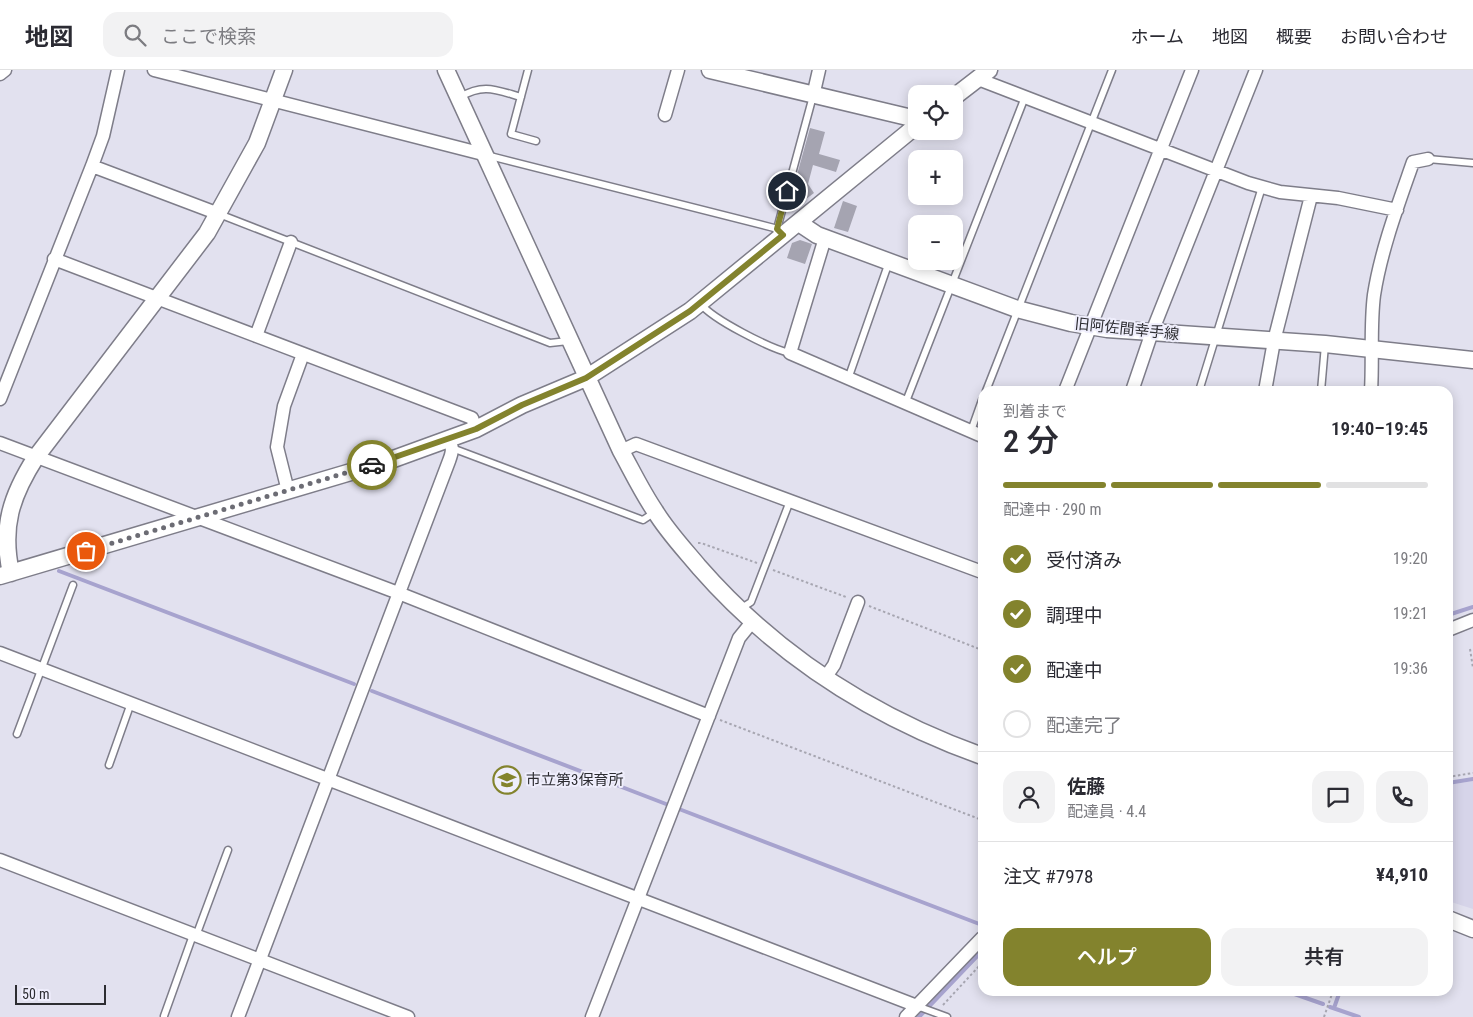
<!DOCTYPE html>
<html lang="ja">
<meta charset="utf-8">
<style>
body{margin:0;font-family:"Roboto Condensed","Noto Sans JP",sans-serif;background:#f2f2f3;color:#2b2b33;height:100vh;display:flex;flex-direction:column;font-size:19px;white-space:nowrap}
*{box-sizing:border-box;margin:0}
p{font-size:16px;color:#7c7c81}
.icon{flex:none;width:28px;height:28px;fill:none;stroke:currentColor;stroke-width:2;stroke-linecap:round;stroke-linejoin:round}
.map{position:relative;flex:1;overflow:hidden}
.side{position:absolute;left:978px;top:316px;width:475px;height:610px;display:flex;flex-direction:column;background:#fff;border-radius:15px;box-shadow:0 2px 12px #0003}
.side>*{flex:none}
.controls{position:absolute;left:908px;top:15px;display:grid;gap:10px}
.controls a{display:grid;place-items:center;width:55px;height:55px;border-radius:10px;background:#fff;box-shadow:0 2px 12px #0003;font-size:25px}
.scale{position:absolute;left:15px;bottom:12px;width:91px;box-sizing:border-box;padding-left:5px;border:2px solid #2d2d32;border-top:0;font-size:14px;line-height:18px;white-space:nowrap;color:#2d2d32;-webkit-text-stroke:4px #efeefc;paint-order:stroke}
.pin{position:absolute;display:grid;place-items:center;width:42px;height:42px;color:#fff;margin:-21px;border:2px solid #fff;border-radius:50%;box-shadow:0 1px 5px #0007}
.courier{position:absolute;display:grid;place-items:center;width:50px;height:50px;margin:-25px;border:4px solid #83832d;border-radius:50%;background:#fff;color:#222;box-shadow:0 1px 6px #0007}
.head em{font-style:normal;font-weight:600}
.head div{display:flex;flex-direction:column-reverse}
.head{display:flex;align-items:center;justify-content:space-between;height:85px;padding:0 25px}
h1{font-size:32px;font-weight:600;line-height:38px}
.bar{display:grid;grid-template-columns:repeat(4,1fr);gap:8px 5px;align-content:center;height:60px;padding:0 25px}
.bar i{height:6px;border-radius:4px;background:#e1e1e2}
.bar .on{background:#83832d}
.bar p{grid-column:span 4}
.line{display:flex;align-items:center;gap:12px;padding:0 25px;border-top:1px solid #e1e1e2}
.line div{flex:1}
.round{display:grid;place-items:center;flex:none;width:52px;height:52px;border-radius:15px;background:#f2f2f3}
ol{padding:0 25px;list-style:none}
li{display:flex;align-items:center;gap:15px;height:55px}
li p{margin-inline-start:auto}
li .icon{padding:5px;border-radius:50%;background:#83832d;color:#fff;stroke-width:4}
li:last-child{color:#7c7c81}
li i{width:28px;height:28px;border:2px solid #e1e1e2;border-radius:50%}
.button{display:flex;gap:10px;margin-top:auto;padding:10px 25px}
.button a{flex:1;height:58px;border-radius:15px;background:#83832d;color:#fff;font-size:20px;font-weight:600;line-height:58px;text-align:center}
.button a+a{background:#f2f2f3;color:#2b2b33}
header{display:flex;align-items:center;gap:30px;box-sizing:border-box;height:70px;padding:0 25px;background:#fff;border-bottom:1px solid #e1e1e2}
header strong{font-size:24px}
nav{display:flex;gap:28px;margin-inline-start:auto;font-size:18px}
.search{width:350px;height:45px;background:#f2f2f3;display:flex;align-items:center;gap:12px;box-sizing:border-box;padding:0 18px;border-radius:15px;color:#7c7c81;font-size:19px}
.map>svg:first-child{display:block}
</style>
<header>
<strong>地図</strong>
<div class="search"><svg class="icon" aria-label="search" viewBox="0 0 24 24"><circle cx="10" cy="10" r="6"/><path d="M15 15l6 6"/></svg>ここで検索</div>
<nav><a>ホーム</a><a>地図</a><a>概要</a><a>お問い合わせ</a></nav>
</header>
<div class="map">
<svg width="1473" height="947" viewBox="0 0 1473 947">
<rect width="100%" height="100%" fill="#e2e1ef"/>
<path fill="#d6d4e9" d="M1473,711V839L1448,831V715Z"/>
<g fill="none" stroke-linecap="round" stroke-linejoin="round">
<path stroke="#a7a3ce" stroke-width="4" d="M59,501L354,614
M1448,545L1473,537
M372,621L666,734
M1448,713L1473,709
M679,739L982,855
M1286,921L1323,934
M1330,937L1359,947
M1334,938L1340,921
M919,947L982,881"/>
</g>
<path fill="#a5a4b1" d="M810,58L825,62L819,84L840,90L836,102L813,95L808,114L814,123L802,132L793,119Z
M843,131L857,136L848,162L834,158Z
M800,170L812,174L805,194L787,188L792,173Z"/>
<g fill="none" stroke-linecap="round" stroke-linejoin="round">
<g stroke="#7e7d89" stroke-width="9">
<path id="service" d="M528,0L511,64L536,71
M460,27C484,13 496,20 521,27
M486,85L774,158L782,164
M1428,89L1473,93
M219,144L550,273L568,271
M777,159L813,26
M701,234C712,249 771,279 790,283
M848,309L889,192
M986,321L1112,0
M1199,321L1262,117
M1321,321L1325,275
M905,334L1025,27
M971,361L982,330
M452,378L640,449L643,450L655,442
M740,539L751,532L790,431
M17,664L73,515
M109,695L131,633
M196,866L228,780
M917,936L947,947
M164,946L193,865"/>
</g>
<g stroke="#7e7d89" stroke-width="15">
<path id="minor" d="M154,0L483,84
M0,4L5,0
M978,9L1248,113L1280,122L1338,128L1397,140
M813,26L819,0
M665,45L678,0
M92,96L219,144
M825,168L790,283L982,366
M54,189L472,348L476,359
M256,266L291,172
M1065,321L1192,0
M1132,321L1152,262L1256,0
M1265,321L1274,271L1311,126
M1371,321C1373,290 1370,256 1374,225C1381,180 1398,135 1413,92L1428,89
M0,329L92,96L103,66L118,0
M0,373L401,524L709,646
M621,381L636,374L982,502
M288,421L277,377L284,336L303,284
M1448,560L1473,550
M0,583L917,936
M825,608L834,595L858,532
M0,790L408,947
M238,947L449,391C452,383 454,377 448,370
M592,947L739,568L752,552
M906,947L982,868"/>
</g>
<g stroke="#7e7d89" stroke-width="19">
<path id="tertiary" d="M446,0L621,381C632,401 642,422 655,441C667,461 684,479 699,497C776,585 873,647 982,686
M710,0L916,49
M954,27L989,0
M799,153L817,165L1017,239L1071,253L1107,259L1325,274L1473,290
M11,503C1,457 11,426 36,387L207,163L257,73L284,0
M0,506L388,391L476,359L522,335L586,308L690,241L916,56
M1448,849L1473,859"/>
</g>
<path stroke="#a7a6b1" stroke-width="2" stroke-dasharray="2.5 2.5" stroke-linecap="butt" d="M698,473H701L757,493
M773,500L846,527
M869,536L982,580
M1470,579L1473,598
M720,650L982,750
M1448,707L1473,703
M943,935L982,893
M1324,947L1333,921"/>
<use href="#service" stroke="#fff" stroke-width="6"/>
<use href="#minor" stroke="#fff" stroke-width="12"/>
<use href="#tertiary" stroke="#fff" stroke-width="16"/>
</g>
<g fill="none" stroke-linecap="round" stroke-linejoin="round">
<path stroke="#6c6c74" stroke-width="5" stroke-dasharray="0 9" d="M86,481L372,395"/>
<path stroke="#83832d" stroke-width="6" d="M372,395L476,359L522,335L586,308L690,241L783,165L777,159L787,121"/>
</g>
<defs>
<g id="school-ring" transform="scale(1.4375)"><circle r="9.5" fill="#efeefc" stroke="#83832d" stroke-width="1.5"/><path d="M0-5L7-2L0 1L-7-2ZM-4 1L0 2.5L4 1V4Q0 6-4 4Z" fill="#83832d"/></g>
</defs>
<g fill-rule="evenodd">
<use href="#school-ring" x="507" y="710"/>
</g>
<g text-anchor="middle" stroke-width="4" stroke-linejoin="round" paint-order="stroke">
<g font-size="15" fill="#2d2d32" stroke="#efeefc">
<text transform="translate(1127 259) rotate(6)" y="5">旧阿佐間幸手線</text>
</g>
<g font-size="15" fill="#2d2d32" stroke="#efeefc" text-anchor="start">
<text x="526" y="715">市立第3保育所</text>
</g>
</g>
</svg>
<div class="controls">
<a><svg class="icon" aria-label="locate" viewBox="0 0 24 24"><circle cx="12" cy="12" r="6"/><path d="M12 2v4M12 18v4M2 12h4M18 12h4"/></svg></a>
<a>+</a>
<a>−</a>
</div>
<div class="scale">50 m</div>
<div class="pin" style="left:86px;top:481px;background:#ea580c"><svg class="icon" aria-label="bag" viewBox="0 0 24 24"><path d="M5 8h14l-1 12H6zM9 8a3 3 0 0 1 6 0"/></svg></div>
<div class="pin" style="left:787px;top:121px;background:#1f2937"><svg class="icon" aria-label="home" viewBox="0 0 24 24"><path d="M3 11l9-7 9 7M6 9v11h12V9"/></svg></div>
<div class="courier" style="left:372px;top:395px"><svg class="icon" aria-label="car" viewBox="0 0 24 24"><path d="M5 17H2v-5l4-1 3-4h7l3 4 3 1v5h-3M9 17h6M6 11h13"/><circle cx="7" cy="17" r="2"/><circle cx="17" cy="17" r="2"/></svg></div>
<section class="side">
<div class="head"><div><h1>2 分</h1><p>到着まで</p></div><em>19:40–19:45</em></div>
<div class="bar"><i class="on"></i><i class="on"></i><i class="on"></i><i></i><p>配達中 · 290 m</p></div>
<ol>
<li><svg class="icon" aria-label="check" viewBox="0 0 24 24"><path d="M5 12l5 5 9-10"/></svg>受付済み<p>19:20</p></li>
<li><svg class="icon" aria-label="check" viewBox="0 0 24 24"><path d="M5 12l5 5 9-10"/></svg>調理中<p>19:21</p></li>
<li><svg class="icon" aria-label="check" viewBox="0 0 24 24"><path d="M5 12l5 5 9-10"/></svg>配達中<p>19:36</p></li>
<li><i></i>配達完了</li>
</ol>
<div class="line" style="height:90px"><a class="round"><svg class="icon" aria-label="person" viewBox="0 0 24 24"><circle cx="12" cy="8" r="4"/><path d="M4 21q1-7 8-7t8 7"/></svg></a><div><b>佐藤</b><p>配達員 · 4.4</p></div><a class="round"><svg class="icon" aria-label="chat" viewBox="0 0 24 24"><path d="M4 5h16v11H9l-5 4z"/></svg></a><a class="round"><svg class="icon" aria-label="phone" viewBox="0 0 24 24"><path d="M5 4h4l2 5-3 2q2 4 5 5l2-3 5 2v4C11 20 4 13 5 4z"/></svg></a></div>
<div class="line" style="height:65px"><div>注文 #7978</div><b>¥4,910</b></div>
<div class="button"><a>ヘルプ</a><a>共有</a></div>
</section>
</div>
